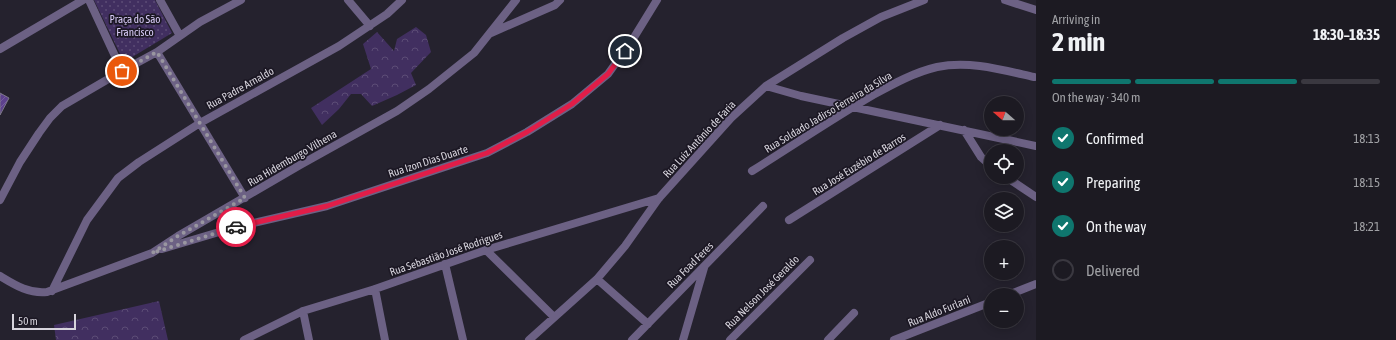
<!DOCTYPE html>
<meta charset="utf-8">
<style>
body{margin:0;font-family:"Asap Condensed",sans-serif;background:#29272f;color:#f1f3f6;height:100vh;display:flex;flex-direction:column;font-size:15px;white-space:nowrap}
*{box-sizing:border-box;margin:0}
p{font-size:13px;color:#a0a1a5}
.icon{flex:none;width:22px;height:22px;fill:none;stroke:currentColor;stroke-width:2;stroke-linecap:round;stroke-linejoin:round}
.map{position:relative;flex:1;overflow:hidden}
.sheet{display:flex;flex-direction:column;background:#1c1a22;width:360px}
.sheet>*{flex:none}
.needle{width:26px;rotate:290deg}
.controls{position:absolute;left:984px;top:96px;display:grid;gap:8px}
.controls a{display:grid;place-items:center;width:40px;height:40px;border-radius:50%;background:#1c1a22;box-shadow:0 2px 10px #0003,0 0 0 1px #3a3840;font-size:20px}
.scale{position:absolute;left:12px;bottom:10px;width:64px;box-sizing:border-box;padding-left:4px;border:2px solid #d7d4dd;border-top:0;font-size:11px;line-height:14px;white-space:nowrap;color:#d7d4dd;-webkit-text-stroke:3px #1c1824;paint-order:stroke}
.pin{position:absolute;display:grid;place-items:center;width:34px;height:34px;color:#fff;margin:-17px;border:2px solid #fff;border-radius:50%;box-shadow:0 1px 4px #0007}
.courier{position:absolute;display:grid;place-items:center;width:40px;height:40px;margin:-20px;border:3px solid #e11d48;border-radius:50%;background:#fff;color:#222;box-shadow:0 1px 5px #0007}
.overview em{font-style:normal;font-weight:700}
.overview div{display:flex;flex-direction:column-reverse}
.overview{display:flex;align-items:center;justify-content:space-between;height:68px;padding:0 16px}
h1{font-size:26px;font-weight:700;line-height:30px}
.bar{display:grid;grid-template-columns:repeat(4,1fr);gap:6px 4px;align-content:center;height:48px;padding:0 16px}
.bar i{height:5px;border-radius:3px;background:#3a3840}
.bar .active{background:#0f766e}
.bar p{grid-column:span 4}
ol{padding:0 16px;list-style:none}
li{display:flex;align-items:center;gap:12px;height:44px}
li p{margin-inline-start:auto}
li .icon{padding:4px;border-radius:50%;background:#0f766e;color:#fff;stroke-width:4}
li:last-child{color:#a0a1a5}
li i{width:22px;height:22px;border:2px solid #3a3840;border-radius:50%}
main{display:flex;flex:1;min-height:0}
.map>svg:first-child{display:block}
</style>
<main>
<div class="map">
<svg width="1036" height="340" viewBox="0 0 1036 340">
<defs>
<pattern id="green-dots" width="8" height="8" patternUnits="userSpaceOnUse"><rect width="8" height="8" fill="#412f60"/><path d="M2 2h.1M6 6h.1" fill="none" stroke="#5c4c76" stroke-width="1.8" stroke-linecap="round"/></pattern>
<pattern id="forest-crowns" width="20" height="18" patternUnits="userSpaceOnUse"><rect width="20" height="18" fill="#412f60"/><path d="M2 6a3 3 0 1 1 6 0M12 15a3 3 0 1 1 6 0" fill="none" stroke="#5c4c76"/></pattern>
<pattern id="building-hatch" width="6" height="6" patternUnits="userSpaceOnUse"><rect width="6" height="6" fill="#5d418d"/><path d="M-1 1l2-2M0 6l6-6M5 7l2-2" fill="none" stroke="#745c9d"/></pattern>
</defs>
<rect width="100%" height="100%" fill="#25222e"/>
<path fill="url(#green-dots)" d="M94,0H155L172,33L124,62Z"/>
<path fill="url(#forest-crowns)" d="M416,27L426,35L431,52L411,73L416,85L397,95L372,106L361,94H351L339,109L322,125L311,108L371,69L363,44L377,32L394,51L397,39Z
M159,301L168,340H56L54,325Z"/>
<path fill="url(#building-hatch)" stroke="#7c7787" d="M0,93L9,98L0,115Z"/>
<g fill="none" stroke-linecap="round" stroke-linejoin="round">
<path stroke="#6c6184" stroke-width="8" d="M89,0L122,71
M160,0L180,36
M348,0L370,26
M1005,0L1036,10
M491,33L555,5L560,0
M0,49L83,0
M157,52L245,198
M766,86L801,96L1036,146
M964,130L981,157L991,166
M752,171C792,146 832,119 873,95C893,84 915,72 937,67C969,60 1003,70 1034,77
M1006,177L1036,197
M0,200L20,162L39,133L50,118L62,106L122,71L157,52L200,22L241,0
M789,220L940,125
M162,249L236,227L327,206L487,153L527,132L572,104L608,74L633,39L657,0
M486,250L554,317
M445,264L463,340
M0,276C15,285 29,294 47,292L152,253L178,236L300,165L397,111L429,89L474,53L516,0
M597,279L648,324
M375,289L385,340
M52,291L87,220L118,178L139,162L200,123L339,46L387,14L402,0
M1008,295L1036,284
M303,311L309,340
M244,340L303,311L375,289L486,250L659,198
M529,340L597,279L625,246L659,198L731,118L766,86L843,38L881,17L924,0
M632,340L763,206
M683,340L704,268
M730,340L810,260
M828,340L854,313
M894,340L991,302"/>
</g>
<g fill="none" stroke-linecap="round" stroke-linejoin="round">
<path stroke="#9996a0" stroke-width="4" stroke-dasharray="0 7.2" d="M122,71L157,52L245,198L178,236L152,253L236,227"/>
<path stroke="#e11d48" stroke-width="5" d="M236,227L327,206L487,153L527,132L572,104L608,74L625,51"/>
</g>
<g text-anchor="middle" stroke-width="3.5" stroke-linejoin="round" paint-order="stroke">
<g font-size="11" fill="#d9ccf8" stroke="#1c1824">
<text x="135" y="23">Praça do São<tspan x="135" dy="13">Francisco</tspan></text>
</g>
<g font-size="11" fill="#d7d4dd" stroke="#1c1824">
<text transform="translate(240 88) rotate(-29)" y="4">Rua Padre Arnaldo</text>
<text transform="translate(828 112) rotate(-31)" y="4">Rua Soldado Jadirso Ferreira da Silva</text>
<text transform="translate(699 139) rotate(-47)" y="4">Rua Luiz Antônio de Faria</text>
<text transform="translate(292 158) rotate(-30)" y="4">Rua Hidemburgo Vilhena</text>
<text transform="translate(428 161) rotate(-18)" y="4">Rua Izon Dias Duarte</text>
<text transform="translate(859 164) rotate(-32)" y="4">Rua José Euzébio de Barros</text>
<text transform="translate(446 253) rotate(-19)" y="4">Rua Sebastião José Rodrigues</text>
<text transform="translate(690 265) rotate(-45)" y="4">Rua Foad Feres</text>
<text transform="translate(762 292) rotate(-45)" y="4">Rua Nelson José Geraldo</text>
<text transform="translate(939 311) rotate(-22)" y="4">Rua Aldo Furlani</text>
</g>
</g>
</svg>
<div class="controls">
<a><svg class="needle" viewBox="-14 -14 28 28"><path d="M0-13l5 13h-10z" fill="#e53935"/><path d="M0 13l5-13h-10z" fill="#a0a1a5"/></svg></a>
<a><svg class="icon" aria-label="locate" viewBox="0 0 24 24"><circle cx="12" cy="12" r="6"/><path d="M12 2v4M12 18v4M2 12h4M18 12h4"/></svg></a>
<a><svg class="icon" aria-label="layers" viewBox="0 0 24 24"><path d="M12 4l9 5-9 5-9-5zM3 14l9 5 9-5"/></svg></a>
<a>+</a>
<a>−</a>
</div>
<div class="scale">50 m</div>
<div class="pin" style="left:122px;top:71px;background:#ea580c"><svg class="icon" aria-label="bag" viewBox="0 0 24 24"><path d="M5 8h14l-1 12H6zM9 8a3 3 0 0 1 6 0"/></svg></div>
<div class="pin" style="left:625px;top:51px;background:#1f2937"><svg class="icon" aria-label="home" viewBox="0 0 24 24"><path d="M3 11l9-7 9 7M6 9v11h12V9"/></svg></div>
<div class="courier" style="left:236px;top:227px"><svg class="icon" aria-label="car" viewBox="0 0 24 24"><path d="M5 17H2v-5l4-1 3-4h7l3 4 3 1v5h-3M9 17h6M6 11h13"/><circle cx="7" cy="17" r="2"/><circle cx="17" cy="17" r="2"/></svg></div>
</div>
<section class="sheet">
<div class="overview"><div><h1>2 min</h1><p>Arriving in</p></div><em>18:30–18:35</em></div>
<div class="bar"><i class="active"></i><i class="active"></i><i class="active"></i><i></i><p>On the way · 340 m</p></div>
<ol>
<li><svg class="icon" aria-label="check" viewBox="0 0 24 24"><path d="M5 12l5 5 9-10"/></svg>Confirmed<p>18:13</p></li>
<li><svg class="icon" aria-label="check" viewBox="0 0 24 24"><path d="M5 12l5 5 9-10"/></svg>Preparing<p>18:15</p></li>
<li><svg class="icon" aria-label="check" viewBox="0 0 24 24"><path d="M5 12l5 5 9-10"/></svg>On the way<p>18:21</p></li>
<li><i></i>Delivered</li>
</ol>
</section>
</main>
